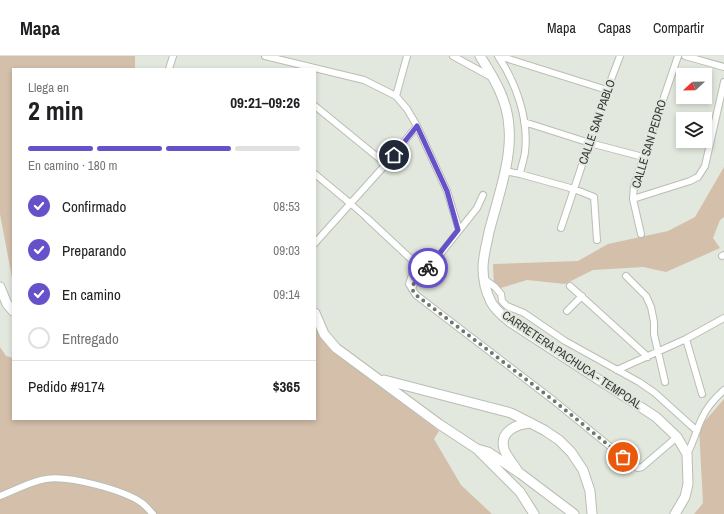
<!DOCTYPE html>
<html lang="es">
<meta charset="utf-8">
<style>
body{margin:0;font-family:"Archivo Narrow",sans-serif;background:#f6f6f6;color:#202124;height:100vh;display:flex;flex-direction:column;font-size:15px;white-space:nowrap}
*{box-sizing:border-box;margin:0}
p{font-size:13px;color:#757577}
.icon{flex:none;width:22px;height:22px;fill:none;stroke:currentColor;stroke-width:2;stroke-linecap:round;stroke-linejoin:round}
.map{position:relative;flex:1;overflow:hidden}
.details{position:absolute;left:12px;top:12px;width:304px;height:352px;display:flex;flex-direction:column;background:#fff;border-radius:0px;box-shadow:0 2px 6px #0003}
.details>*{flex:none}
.needle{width:26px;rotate:248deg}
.buttons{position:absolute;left:676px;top:12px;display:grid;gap:8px}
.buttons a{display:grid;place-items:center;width:36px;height:36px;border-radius:0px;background:#fff;box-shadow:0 2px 6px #0003;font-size:20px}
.pin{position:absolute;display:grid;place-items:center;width:34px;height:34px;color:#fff;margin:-17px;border:2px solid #fff;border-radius:50%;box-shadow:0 1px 4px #0007}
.courier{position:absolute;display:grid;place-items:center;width:40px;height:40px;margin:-20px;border:3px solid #6651ca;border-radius:50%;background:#fff;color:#222;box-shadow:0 1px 5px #0007}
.summary em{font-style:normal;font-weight:800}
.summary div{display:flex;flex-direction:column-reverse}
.summary{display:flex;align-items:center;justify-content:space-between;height:68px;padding:0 16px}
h1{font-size:26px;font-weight:800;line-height:30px}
.bar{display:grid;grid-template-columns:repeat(4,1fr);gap:6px 4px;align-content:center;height:48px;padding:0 16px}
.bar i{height:5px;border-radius:3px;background:#e0e0e0}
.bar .active{background:#6651ca}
.bar p{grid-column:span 4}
.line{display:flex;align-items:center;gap:10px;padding:0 16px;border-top:1px solid #e0e0e0}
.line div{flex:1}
ol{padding:0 16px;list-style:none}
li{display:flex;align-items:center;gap:12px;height:44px}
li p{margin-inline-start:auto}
li .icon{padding:4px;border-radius:50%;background:#6651ca;color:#fff;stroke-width:4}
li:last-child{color:#757577}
li i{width:22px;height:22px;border:2px solid #e0e0e0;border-radius:50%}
header{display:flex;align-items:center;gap:24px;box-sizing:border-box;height:56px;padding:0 20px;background:#fff;border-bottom:1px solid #e0e0e0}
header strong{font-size:19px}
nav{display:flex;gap:22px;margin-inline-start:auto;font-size:14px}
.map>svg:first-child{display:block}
</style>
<header>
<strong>Mapa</strong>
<nav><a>Mapa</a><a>Capas</a><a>Compartir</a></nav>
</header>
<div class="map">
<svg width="724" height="458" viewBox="0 0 724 458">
<rect width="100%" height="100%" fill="#e2e8de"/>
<path fill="#d3bfaa" d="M0,0H135V13H13V227L0,158Z
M724,111V161L720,164L713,182L720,192L666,216L643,211L593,214L565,228L527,224L494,234L493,208L578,205L608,188L668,175L695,161Z
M315,267L328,291L344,304L439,375L434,383L461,429L492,458H0V291L6,300L13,302V363H315Z
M724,343V458H694L703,447L699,372Z"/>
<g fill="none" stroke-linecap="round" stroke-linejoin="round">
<g stroke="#b9beb4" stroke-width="7">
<path id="pedestrian" d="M351,148L367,162"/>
</g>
<g stroke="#b9beb4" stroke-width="8">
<path id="minor" d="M265,0L364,24L396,40L407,53L417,70L447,135L459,174
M453,0L493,22
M498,0C516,27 529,63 525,96C524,104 521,111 520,118
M499,0L607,34
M685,0L724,11
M169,13L173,0
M396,40L407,0
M315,50L386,108
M524,66L590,87L643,101
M505,115L520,118L574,133L594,141L597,184
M315,118L351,148
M633,143L690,125L698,121L705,110L724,26
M367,162L412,204L415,210L409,228L416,239L553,344L634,410L638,412L642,411L677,381
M561,172L607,34L620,0
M641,178L633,143L634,129L678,0
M315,187L386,108L417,70
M722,200L724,199
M626,220L646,240L651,251L654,266V278L665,326
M484,223L495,231L501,238L502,245L507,250L524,257L565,285L639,326L655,337L697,375
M570,230L648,301
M412,233L414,227L438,201L477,152L483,139
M567,255L582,240
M686,283L702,338
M617,314L686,283L724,262
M687,398C694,386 696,374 702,362C707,351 715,342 724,334
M0,440C13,435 32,425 46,423C68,419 124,434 142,447C146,450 150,455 153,458"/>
</g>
<g stroke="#b9beb4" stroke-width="11">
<path id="secondary" d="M480,0C494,22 508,45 509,72C512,103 497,145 489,176C487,187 483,200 483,212C483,223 486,236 491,246C496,255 503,260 510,266L656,361L677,381L687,398L688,428L685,441L675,458
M0,231L7,248L13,255
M315,257L324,278L336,292L439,368L477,393L488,396L521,418L574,458
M384,324L511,357L544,374L559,384L571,396L583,414L590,435L592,458
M478,394L520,436L534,458
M517,414C513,407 506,400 504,393C499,375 517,368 531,367"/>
</g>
<use href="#pedestrian" stroke="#fff" stroke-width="5"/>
<use href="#minor" stroke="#fff" stroke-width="6"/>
<use href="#secondary" stroke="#fff" stroke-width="9"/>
</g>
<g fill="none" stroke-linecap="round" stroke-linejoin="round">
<path stroke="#727670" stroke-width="4" stroke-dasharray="0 7.2" d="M428,212L414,227L412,233L416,239L553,344L623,401"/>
<path stroke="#6651ca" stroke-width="5" d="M394,99L417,70L447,135L458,174L428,212"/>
</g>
<g text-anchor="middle" stroke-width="4" stroke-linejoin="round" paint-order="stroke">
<g font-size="12" fill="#363834" stroke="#e2e8de">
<text transform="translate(597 66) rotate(-71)" y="4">CALLE SAN PABLO</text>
<text transform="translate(649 88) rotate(-73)" y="4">CALLE SAN PEDRO</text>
<text transform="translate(572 304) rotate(34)" y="4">CARRETERA PACHUCA - TEMPOAL</text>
</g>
</g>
</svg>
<div class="buttons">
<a><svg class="needle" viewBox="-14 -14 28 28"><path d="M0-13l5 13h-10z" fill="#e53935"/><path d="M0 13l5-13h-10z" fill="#757577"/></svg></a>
<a><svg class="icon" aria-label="layers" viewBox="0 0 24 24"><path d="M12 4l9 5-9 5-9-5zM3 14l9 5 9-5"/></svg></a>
</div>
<div class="pin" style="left:623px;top:401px;background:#ea580c"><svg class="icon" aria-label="bag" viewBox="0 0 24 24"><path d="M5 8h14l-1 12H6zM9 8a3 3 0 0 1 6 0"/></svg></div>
<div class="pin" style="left:394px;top:99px;background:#1f2937"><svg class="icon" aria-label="home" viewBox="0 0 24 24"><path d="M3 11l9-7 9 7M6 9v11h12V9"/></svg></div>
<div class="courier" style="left:428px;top:212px"><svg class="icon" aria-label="bike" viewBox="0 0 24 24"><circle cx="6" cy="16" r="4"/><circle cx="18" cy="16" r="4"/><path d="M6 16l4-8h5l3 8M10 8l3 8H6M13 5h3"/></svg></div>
<section class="details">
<div class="summary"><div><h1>2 min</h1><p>Llega en</p></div><em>09:21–09:26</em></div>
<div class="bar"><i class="active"></i><i class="active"></i><i class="active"></i><i></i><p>En camino · 180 m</p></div>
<ol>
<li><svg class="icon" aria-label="check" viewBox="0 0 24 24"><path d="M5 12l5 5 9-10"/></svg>Confirmado<p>08:53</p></li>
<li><svg class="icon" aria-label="check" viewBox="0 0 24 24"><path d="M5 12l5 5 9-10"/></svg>Preparando<p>09:03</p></li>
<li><svg class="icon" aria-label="check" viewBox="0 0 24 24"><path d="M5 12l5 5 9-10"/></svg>En camino<p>09:14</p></li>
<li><i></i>Entregado</li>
</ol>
<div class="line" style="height:52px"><div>Pedido #9174</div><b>$365</b></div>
</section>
</div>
